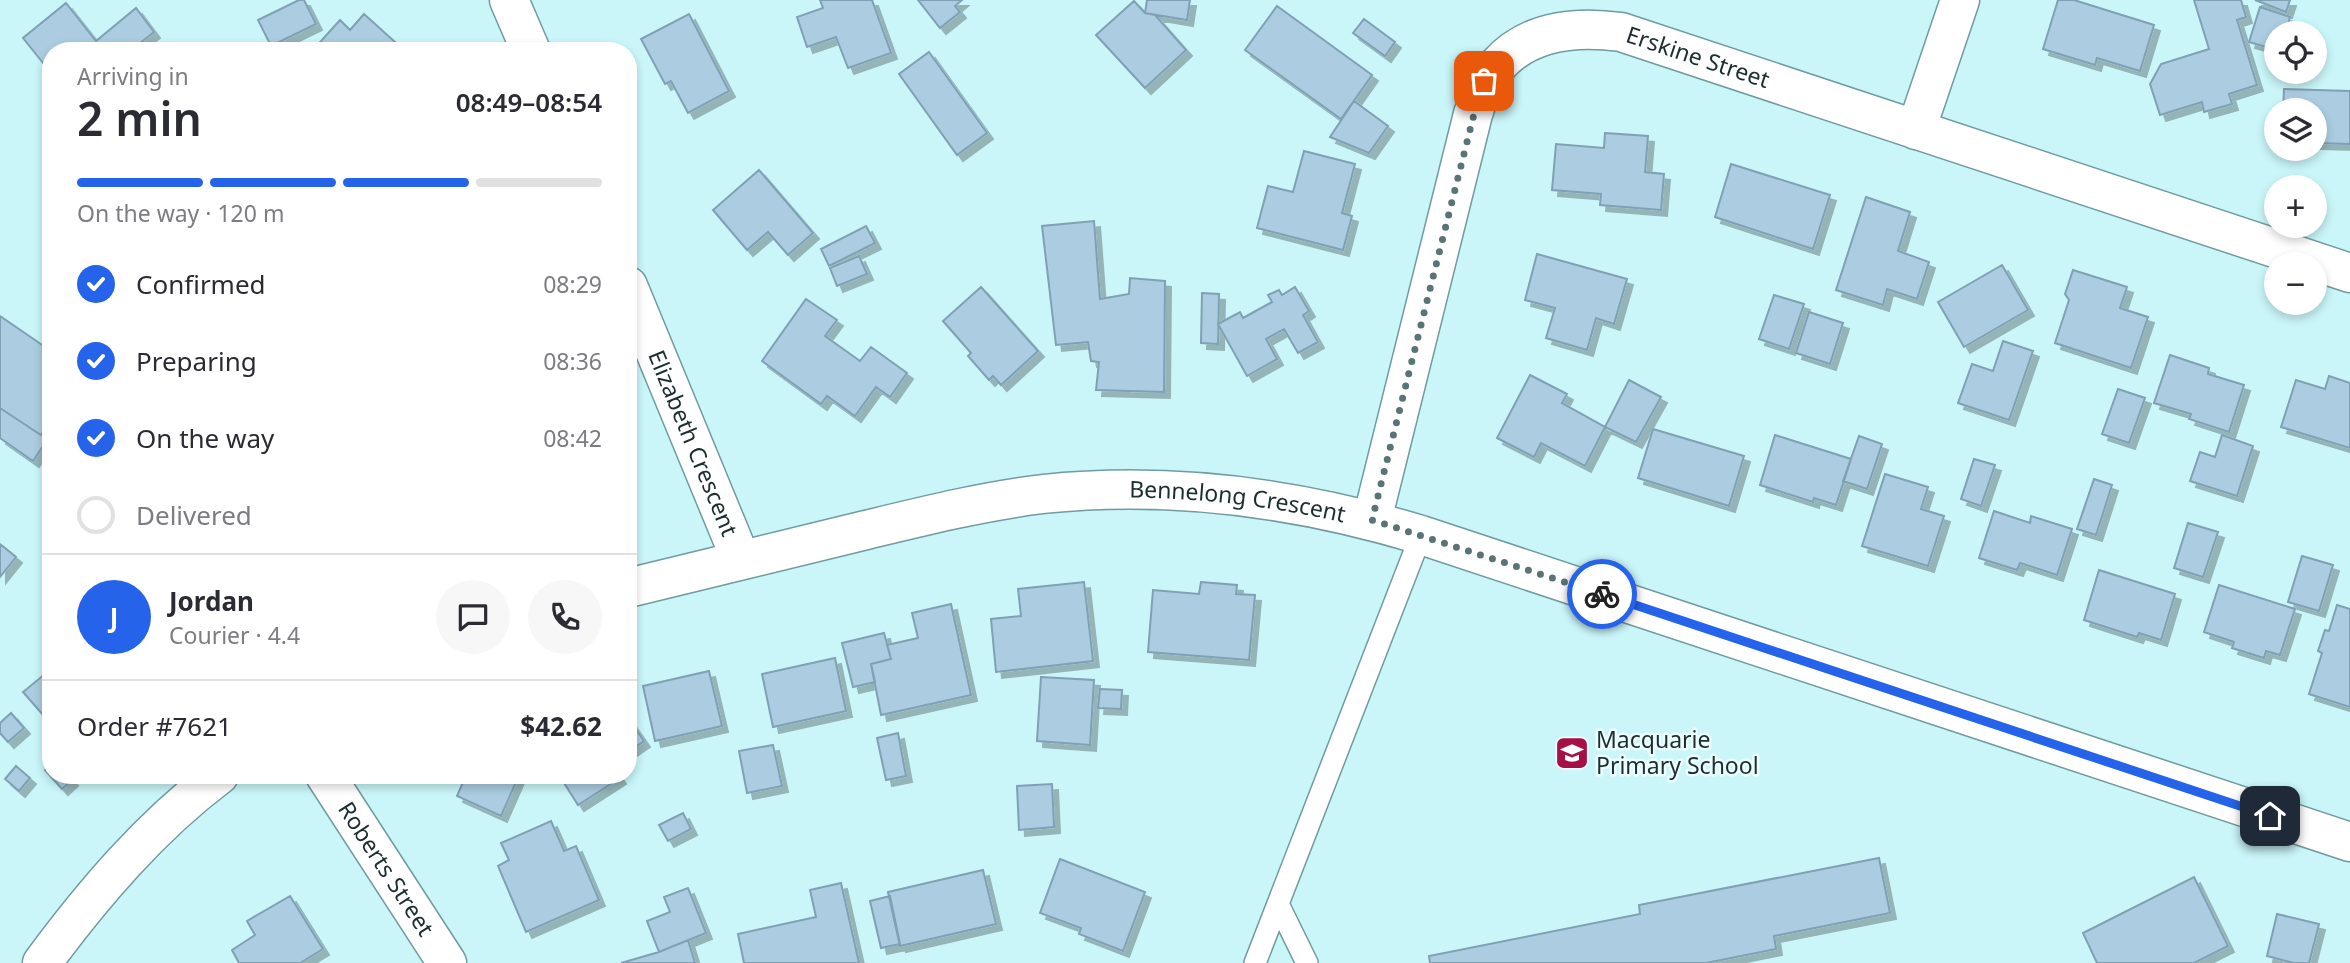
<!DOCTYPE html>
<meta charset="utf-8">
<style>
body{margin:0;font-family:"Noto Sans",sans-serif;background:#f7f7f7;color:#2b2b33;height:100vh;display:flex;flex-direction:column;font-size:26px;white-space:nowrap}
*{box-sizing:border-box;margin:0}
p{font-size:23px;color:#7c7c81}
.icon{flex:none;width:38px;height:38px;fill:none;stroke:currentColor;stroke-width:2;stroke-linecap:round;stroke-linejoin:round}
.map{position:relative;flex:1;overflow:hidden}
.panel{position:absolute;left:42px;top:42px;width:595px;height:742px;display:flex;flex-direction:column;background:#fff;border-radius:28px;box-shadow:0 4px 10px #0003}
.panel>*{flex:none}
.fabs{position:absolute;left:2264px;top:21px;display:grid;gap:14px}
.fabs a{display:grid;place-items:center;width:63px;height:63px;border-radius:50%;background:#fff;box-shadow:0 4px 10px #0003;font-size:35px}
.pin{position:absolute;display:grid;place-items:center;width:60px;height:60px;color:#fff;margin:-30px;border-radius:14px;box-shadow:0 4px 10px #0006}
.courier{position:absolute;display:grid;place-items:center;width:70px;height:70px;margin:-35px;border:5px solid #2563eb;border-radius:50%;background:#fff;color:#222;box-shadow:0 2px 9px #0007}
.overview em{font-style:normal;font-weight:600}
.overview div{display:flex;flex-direction:column-reverse}
.overview{display:flex;align-items:center;justify-content:space-between;height:119px;padding:0 35px}
h1{font-size:46px;font-weight:600;line-height:52px}
.bar{display:grid;grid-template-columns:repeat(4,1fr);gap:10px 7px;align-content:center;height:84px;padding:0 35px}
.bar i{height:9px;border-radius:5px;background:#e1e1e2}
.bar .current{background:#2563eb}
.bar p{grid-column:span 4}
.line{display:flex;align-items:center;gap:18px;padding:0 35px;border-top:2px solid #e1e1e2}
.line div{flex:1}
.round{display:grid;place-items:center;flex:none;width:74px;height:74px;border-radius:37px;background:#f7f7f7}
ol{padding:0 35px;list-style:none}
li{display:flex;align-items:center;gap:21px;height:77px}
li p{margin-inline-start:auto}
li .icon{padding:7px;border-radius:50%;background:#2563eb;color:#fff;stroke-width:4}
li:last-child{color:#7c7c81}
li i{width:38px;height:38px;border:4px solid #e1e1e2;border-radius:50%}
.map>svg:first-child{display:block}
</style>
<div class="map">
<svg width="2350" height="963" viewBox="0 0 2350 963">
<defs>
<filter id="shadow"><feDropShadow dx="6" dy="6" stdDeviation="0" flood-color="#0004"/></filter>
</defs>
<rect width="100%" height="100%" fill="#caf6f9"/>
<path fill="#abcce1" stroke="#80a0b4" stroke-width="2" filter="url(#shadow)" d="M299,0H304L316,24L271,46L258,20Z
M820,0H872L891,53L848,68L836,37L807,47L797,17L823,8Z
M918,0H962L955,6L960,12L940,28Z
M1147,0H1190L1187,20L1145,13Z
M2058,0H2074L2154,25L2140,71L2097,58L2095,65L2043,49Z
M2194,0H2241L2246,17L2237,20L2257,85L2229,94L2232,104L2204,112L2202,102L2160,115L2150,84L2161,64L2209,49Z
M2255,0H2290L2286,12Z
M1134,1L1145,13L1155,15L1186,50L1145,88L1096,35Z
M66,3L96,41L136,8L154,32L130,51H51V73L23,38Z
M1277,6L1372,75L1341,119L1245,50Z
M2260,7L2290,17L2286,33H2277V50L2249,42Z
M364,14L405,51H312L340,20L350,30Z
M689,14L729,91L688,113L671,81L665,84L641,39Z
M1364,19L1395,42L1385,56L1353,33Z
M929,52L987,133L957,155L899,74Z
M2284,89L2350,91V144L2315,143V110H2283Z
M1354,101L1388,126L1369,153L1330,137Z
M1605,133L1648,136L1645,172L1664,174L1661,210L1600,205L1601,194L1552,190L1556,144L1604,148Z
M1304,151L1355,164L1342,213L1352,216L1343,250L1257,228L1268,186L1293,192Z
M1731,164L1830,195L1813,249L1715,217Z
M759,170L813,233L788,255L768,232L747,250L713,210Z
M1866,197L1910,212L1898,251L1929,262L1917,299L1887,289L1883,305L1836,290Z
M1094,221L1100,299L1129,294L1130,278L1165,281L1164,392L1096,390L1099,362L1091,361L1088,342L1056,345L1042,226Z
M866,226L875,243L829,266L821,249Z
M1537,254L1627,279L1614,324L1596,318L1587,350L1546,338L1555,308L1525,300Z
M859,256L867,274L837,286L830,268Z
M2002,265L2028,310L1964,347L1938,302Z
M2073,270L2127,287L2120,308L2148,317L2131,368L2055,343L2069,300L2065,294Z
M981,287L1038,351L1001,385L993,376L989,380L968,356L971,353L943,321Z
M1295,287L1309,311L1303,315L1318,342L1298,353L1284,329L1266,339L1277,359L1247,376L1218,324L1240,312L1243,318L1272,302L1268,295L1279,290L1282,295Z
M1202,293L1219,294L1218,344L1201,343Z
M1774,295L1804,304L1789,349L1759,339Z
M806,299L837,320L825,336L860,361L871,347L907,373L890,397L876,387L855,416L827,396L821,404L762,361Z
M1809,312L1843,323L1830,364L1796,353Z
M0,316L51,351V421L41,435L0,408Z
M2003,341L2033,351L2009,420L1958,403L1972,364L1993,371Z
M2170,355L2209,368L2208,374L2244,385L2229,432L2189,419L2191,414L2154,403Z
M1530,375L1567,394L1562,403L1605,427L1585,466L1541,443L1534,457L1497,438Z
M2329,376L2350,383V448L2281,427L2296,380L2325,389Z
M1629,380L1661,397L1636,442L1605,427Z
M2118,389L2145,398L2129,443L2102,434Z
M0,408L41,435L44,430L51,434L33,461L0,438Z
M1653,429L1744,456L1729,506L1638,478Z
M1775,435L1851,459L1836,505L1814,498L1813,502L1760,485Z
M2222,435L2253,446L2237,496L2190,481L2200,452L2215,457Z
M1859,436L1882,444L1867,489L1843,481Z
M1974,459L1995,465L1981,506L1961,499Z
M1885,474L1928,487L1921,509L1944,516L1928,566L1862,546Z
M2094,479L2112,485L2096,535L2077,529Z
M1994,511L2030,523L2031,516L2072,529L2057,575L2020,563L2017,570L1979,558Z
M2188,523L2218,532L2203,577L2174,568Z
M0,544L16,557L0,577Z
M2302,556L2333,565L2319,611L2288,602Z
M2099,570L2175,594L2161,640L2139,633L2137,637L2084,620Z
M1084,582L1093,661L996,672L991,619L1021,616L1018,589Z
M1201,582L1237,585L1236,594L1255,595L1249,660L1148,652L1153,590L1199,594Z
M2219,585L2295,609L2280,655L2266,651L2264,658L2232,648L2234,642L2204,632Z
M951,604L971,695L881,715L871,664L891,659L887,645L918,638L912,613Z
M2337,605L2350,609V707L2309,694L2322,653L2318,651L2325,630L2329,631Z
M884,633L891,659L871,664L875,682L853,687L842,643Z
M835,658L846,711L773,727L762,674Z
M51,669V724L23,692Z
M709,671L722,726L655,741L643,686Z
M1041,677L1094,680L1090,745L1037,741Z
M1100,689L1122,690L1121,709L1098,708Z
M11,713L24,728L8,742L0,733V723Z
M628,718L644,741L628,752Z
M898,733L906,776L886,780L877,738Z
M773,745L782,786L747,793L739,751Z
M51,765V775H68L72,780L62,789L45,770Z
M16,766L30,778L19,791L5,779Z
M466,775H519L501,816L457,796Z
M559,775H618L620,778L578,805Z
M1052,784L1054,827L1019,830L1017,786Z
M683,813L691,829L668,841L659,825Z
M551,821L564,851L576,846L599,900L526,932L498,866L509,860L501,843Z
M1879,858L1890,913L1774,936L1776,949L1706,963H1430L1429,956L1640,914L1639,905Z
M1060,859L1145,892L1123,951L1079,934L1081,928L1040,913Z
M983,870L996,924L900,946L888,892Z
M2194,877L2228,946L2194,963H2097L2083,933Z
M841,883L859,963H744L738,934L816,917L810,890Z
M688,888L706,933L659,952L647,921L670,912L664,897Z
M290,896L323,949L300,963H239L232,950L255,935L247,921Z
M890,896L900,944L881,948L870,901Z
M2277,914L2319,924L2309,963H2294L2267,956Z
M688,940L695,963H621L659,952Z"/>
<g fill="none" stroke-linecap="round" stroke-linejoin="round">
<g stroke="#719b9e" stroke-width="24">
<path id="service" d="M1278,904L1307,963
M1255,963L1421,535"/>
</g>
<g stroke="#719b9e" stroke-width="41">
<g id="minor">
<path d="M509,0L531,51"/>
<path d="M1916,130L1960,0"/>
<path id="s1" d="M628,286L741,560"/>
<path id="s2" d="M1372,520L1473,114C1477,104 1479,91 1484,82C1487,76 1494,70 1498,65C1529,30 1577,26 1621,32L2350,273"/>
<path id="s3" d="M628,588C707,569 787,549 866,530C924,516 984,501 1043,494C1170,481 1299,498 1421,535L2350,842"/>
<path id="s4" d="M325,775L447,963"/>
<path d="M42,963C93,894 150,827 219,775"/>
</g>
</g>
<use href="#service" stroke="#fff" stroke-width="21"/>
<use href="#minor" stroke="#fff" stroke-width="38"/>
</g>
<g fill="none" stroke-linecap="round" stroke-linejoin="round">
<path stroke="#5a7476" stroke-width="7" stroke-dasharray="0 12.6" d="M1484,81L1474,114L1372,520L1602,594"/>
<path stroke="#2563eb" stroke-width="9" d="M1602,594L2270,816"/>
</g>
<defs>
<g id="school-square" transform="scale(1.75)"><rect x="-9" y="-9" width="18" height="18" rx="4" fill="#a71044" stroke="#ecfeff"/><path d="M0-5L7-2L0 1L-7-2ZM-4 1L0 2.5L4 1V4Q0 6-4 4Z" fill="#fff"/></g>
</defs>
<g fill-rule="evenodd">
<use href="#school-square" x="1572" y="753"/>
</g>
<g text-anchor="middle" stroke-width="5" stroke-linejoin="round" paint-order="stroke">
<g font-size="23" fill="#1d2e2f" stroke="#ecfeff">
<text dy="8" stroke="none"><textPath href="#s2" startOffset="688">Erskine Street</textPath></text>
<text dy="8" stroke="none"><textPath href="#s1" startOffset="170">Elizabeth Crescent</textPath></text>
<text dy="8" stroke="none"><textPath href="#s3" startOffset="621">Bennelong Crescent</textPath></text>
<text dy="8" stroke="none"><textPath href="#s4" startOffset="112">Roberts Street</textPath></text>
</g>
<g font-size="23" fill="#1d2e2f" stroke="#ecfeff" text-anchor="start">
<text x="1596" y="748">Macquarie<tspan x="1596" dy="26">Primary School</tspan></text>
</g>
</g>
</svg>
<div class="fabs">
<a><svg class="icon" aria-label="locate" viewBox="0 0 24 24"><circle cx="12" cy="12" r="6"/><path d="M12 2v4M12 18v4M2 12h4M18 12h4"/></svg></a>
<a><svg class="icon" aria-label="layers" viewBox="0 0 24 24"><path d="M12 4l9 5-9 5-9-5zM3 14l9 5 9-5"/></svg></a>
<a>+</a>
<a>−</a>
</div>
<div class="pin" style="left:1484px;top:81px;background:#ea580c"><svg class="icon" aria-label="bag" viewBox="0 0 24 24"><path d="M5 8h14l-1 12H6zM9 8a3 3 0 0 1 6 0"/></svg></div>
<div class="pin" style="left:2270px;top:816px;background:#1f2937"><svg class="icon" aria-label="home" viewBox="0 0 24 24"><path d="M3 11l9-7 9 7M6 9v11h12V9"/></svg></div>
<div class="courier" style="left:1602px;top:594px"><svg class="icon" aria-label="bike" viewBox="0 0 24 24"><circle cx="6" cy="16" r="4"/><circle cx="18" cy="16" r="4"/><path d="M6 16l4-8h5l3 8M10 8l3 8H6M13 5h3"/></svg></div>
<section class="panel">
<div class="overview"><div><h1>2 min</h1><p>Arriving in</p></div><em>08:49–08:54</em></div>
<div class="bar"><i class="current"></i><i class="current"></i><i class="current"></i><i></i><p>On the way · 120 m</p></div>
<ol>
<li><svg class="icon" aria-label="check" viewBox="0 0 24 24"><path d="M5 12l5 5 9-10"/></svg>Confirmed<p>08:29</p></li>
<li><svg class="icon" aria-label="check" viewBox="0 0 24 24"><path d="M5 12l5 5 9-10"/></svg>Preparing<p>08:36</p></li>
<li><svg class="icon" aria-label="check" viewBox="0 0 24 24"><path d="M5 12l5 5 9-10"/></svg>On the way<p>08:42</p></li>
<li><i></i>Delivered</li>
</ol>
<div class="line" style="height:126px"><b class="round" style="background:#2563eb;color:#fff">J</b><div><b>Jordan</b><p>Courier · 4.4</p></div><a class="round"><svg class="icon" aria-label="chat" viewBox="0 0 24 24"><path d="M4 5h16v11H9l-5 4z"/></svg></a><a class="round"><svg class="icon" aria-label="phone" viewBox="0 0 24 24"><path d="M5 4h4l2 5-3 2q2 4 5 5l2-3 5 2v4C11 20 4 13 5 4z"/></svg></a></div>
<div class="line" style="height:91px"><div>Order #7621</div><b>$42.62</b></div>
</section>
</div>
